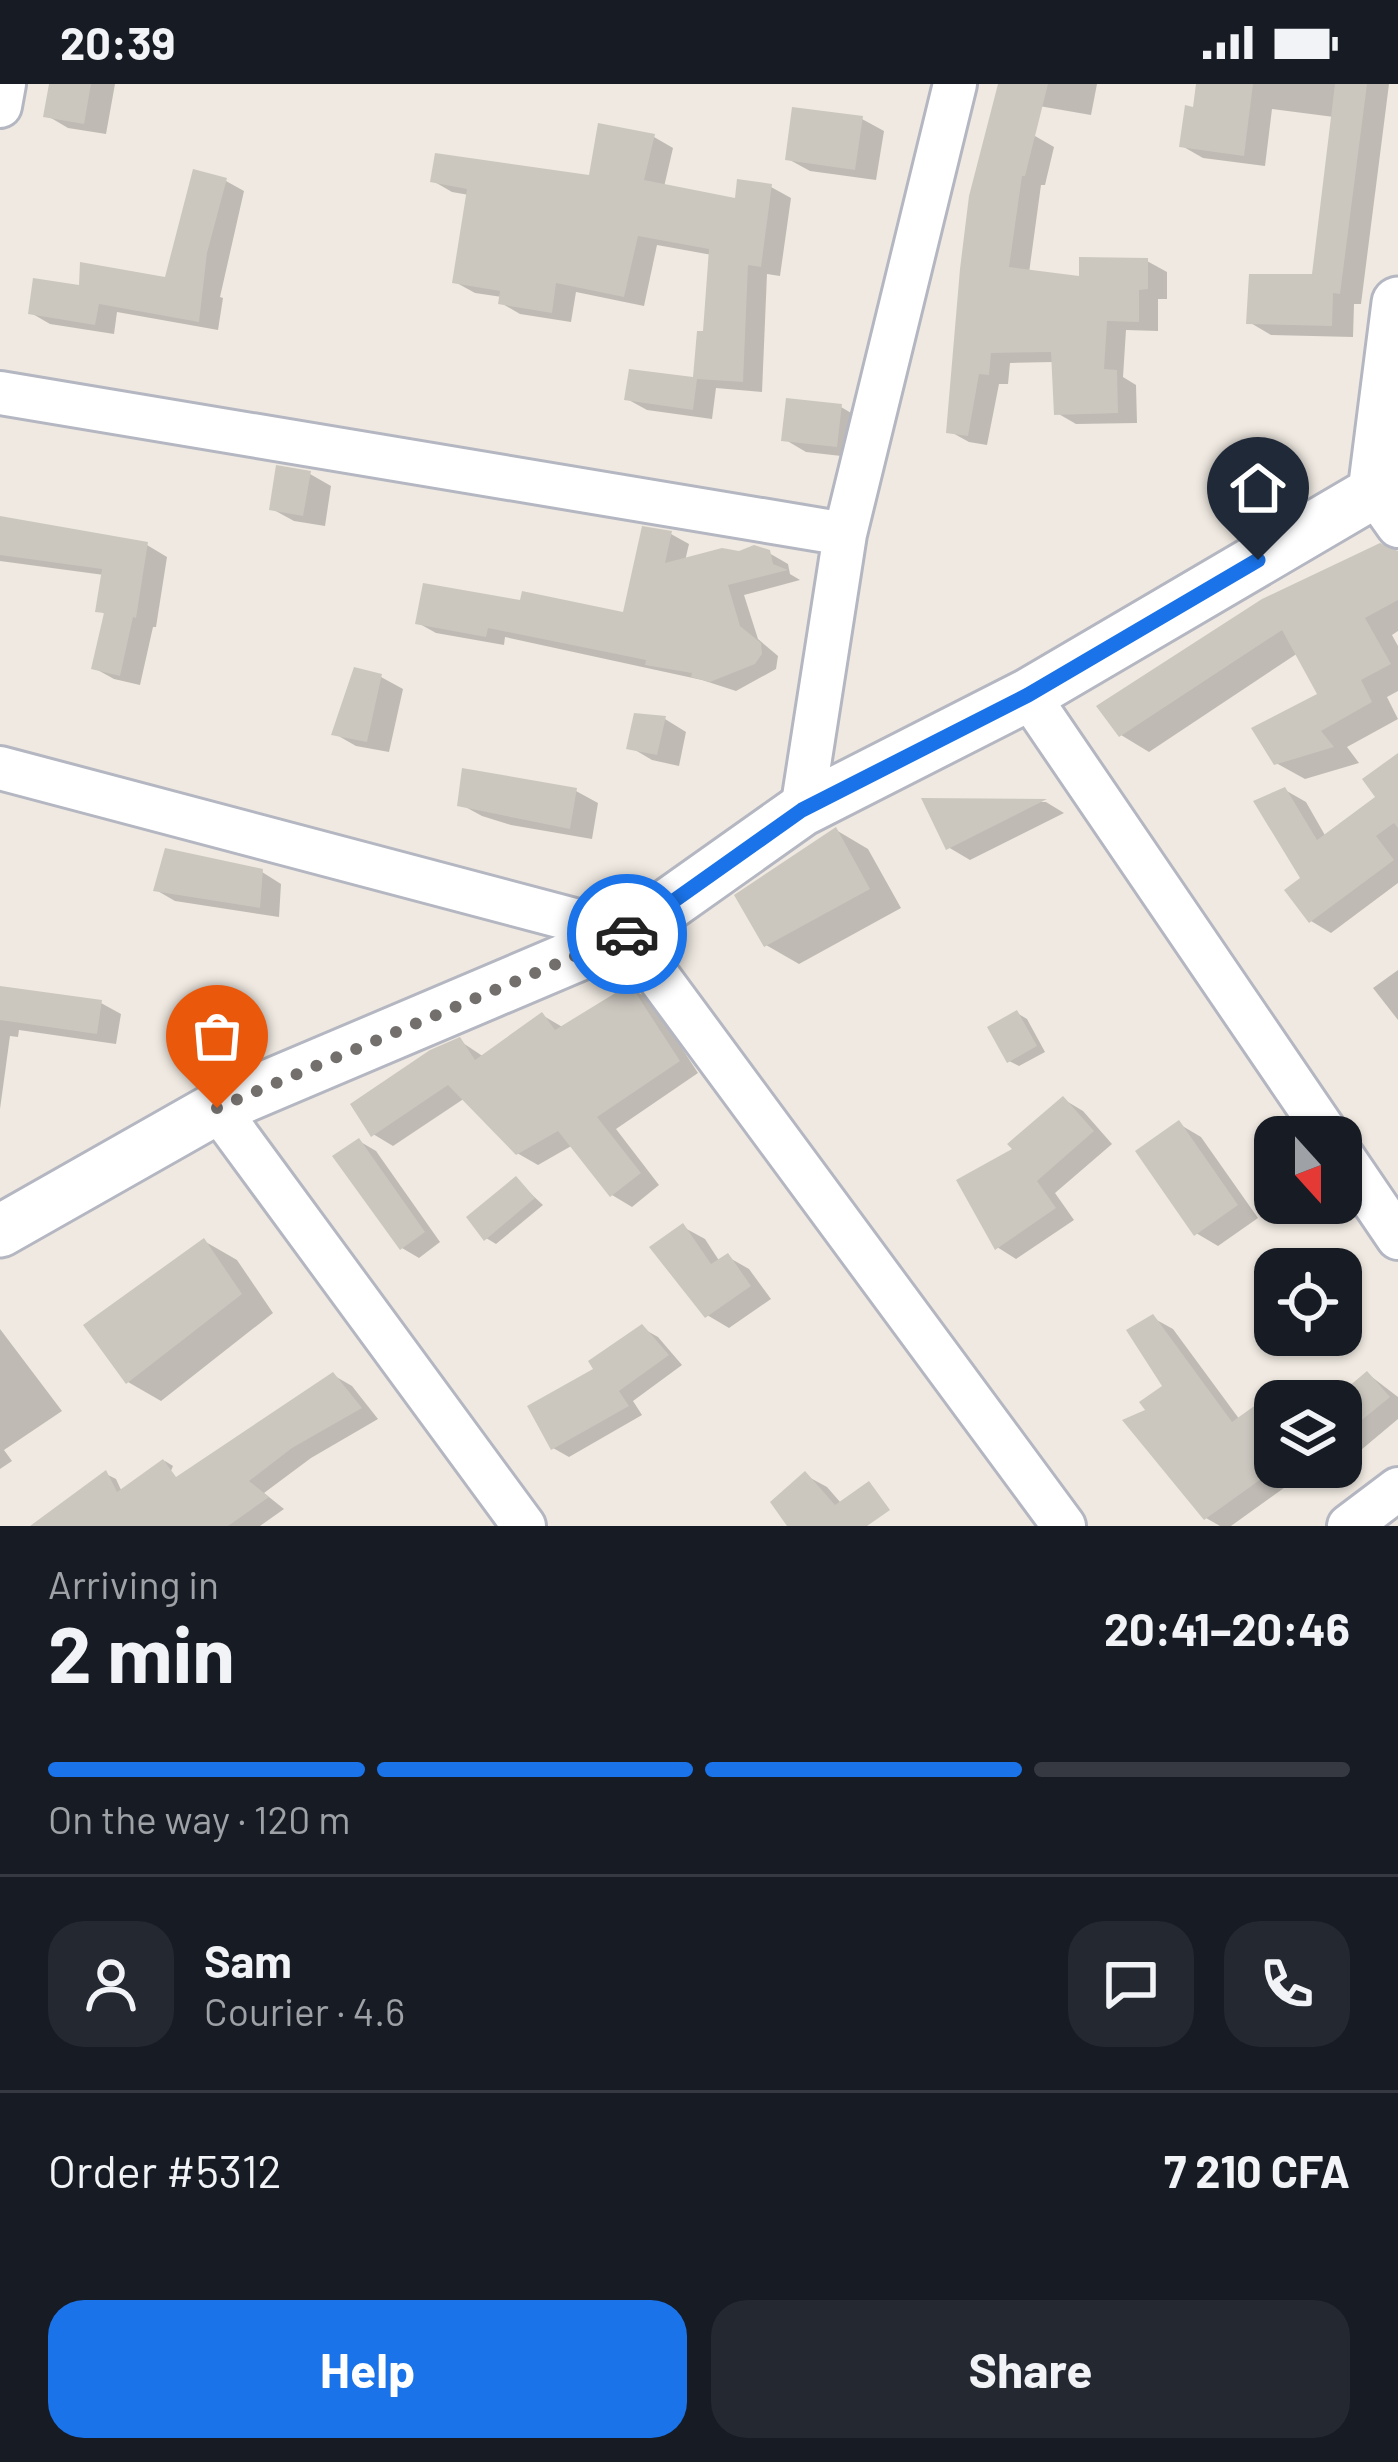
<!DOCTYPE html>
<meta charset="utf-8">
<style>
body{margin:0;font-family:Barlow,sans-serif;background:#242831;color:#f1f3f6;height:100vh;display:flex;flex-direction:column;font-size:45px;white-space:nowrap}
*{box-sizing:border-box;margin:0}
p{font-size:39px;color:#9ea1a6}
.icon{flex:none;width:66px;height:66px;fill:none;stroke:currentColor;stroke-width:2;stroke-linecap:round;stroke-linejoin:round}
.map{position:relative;height:1442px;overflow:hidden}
.details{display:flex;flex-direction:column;background:#171b24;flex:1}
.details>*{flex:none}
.needle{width:78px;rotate:159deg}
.fabs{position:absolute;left:1254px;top:1032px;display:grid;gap:24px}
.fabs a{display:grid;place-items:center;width:108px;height:108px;border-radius:24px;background:#171b24;box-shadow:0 3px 9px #0004;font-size:60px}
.pin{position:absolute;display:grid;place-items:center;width:102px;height:102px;color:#fff;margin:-123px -51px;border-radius:50% 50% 50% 0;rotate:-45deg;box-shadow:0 0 12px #0007}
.pin .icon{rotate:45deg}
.courier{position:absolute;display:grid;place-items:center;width:120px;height:120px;margin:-60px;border:9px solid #1a73e8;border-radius:50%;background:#fff;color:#222;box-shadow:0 3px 15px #0007}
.head em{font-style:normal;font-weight:700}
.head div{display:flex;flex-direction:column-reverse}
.head{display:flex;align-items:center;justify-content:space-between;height:204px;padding:0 48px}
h1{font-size:78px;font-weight:700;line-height:90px}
.bar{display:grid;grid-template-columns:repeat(4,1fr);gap:18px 12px;align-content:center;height:144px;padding:0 48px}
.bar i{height:15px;border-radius:9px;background:#363941}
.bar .on{background:#1a73e8}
.bar p{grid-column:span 4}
.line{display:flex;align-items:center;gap:30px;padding:0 48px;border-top:3px solid #363941}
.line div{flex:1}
.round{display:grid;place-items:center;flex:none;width:126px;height:126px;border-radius:36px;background:#242831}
.button{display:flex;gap:24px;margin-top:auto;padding:24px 48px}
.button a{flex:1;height:138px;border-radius:36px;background:#1a73e8;color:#fff;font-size:48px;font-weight:700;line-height:138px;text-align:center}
.button a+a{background:#242831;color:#f1f3f6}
.status{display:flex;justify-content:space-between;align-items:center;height:84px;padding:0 60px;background:#171b24;direction:ltr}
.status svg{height:33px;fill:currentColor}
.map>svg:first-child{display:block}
</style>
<div class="status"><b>20:39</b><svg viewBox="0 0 49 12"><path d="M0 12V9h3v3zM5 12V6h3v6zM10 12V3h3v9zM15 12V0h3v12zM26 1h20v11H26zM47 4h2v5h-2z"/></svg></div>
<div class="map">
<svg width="1398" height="1442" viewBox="0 0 1398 1442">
<rect width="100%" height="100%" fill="#efe9e1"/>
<path fill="#0003" d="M52,0H115L106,50L68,44L46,31Z
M1032,0H1097L1091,31L1039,22Z
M1199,0H1389L1361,220H1354L1353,253L1271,251L1249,238L1315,193L1334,33L1272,25L1265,82L1203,74L1182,62L1196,26Z
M862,35L884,47L876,96L810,87L788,75Z
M1035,52L1054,63L1045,101H1041L1029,189L1082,196L1147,177L1167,188V215H1158V247L1126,246L1123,293L1136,301L1137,339L1076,340L1057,329L1054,278L1010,279L1008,300H999L987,361L969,358L949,347L972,113Z
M654,53L673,64L664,103L737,117L771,103L791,114L780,192L767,190L762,308L716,304L712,335L647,326L627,315L695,297L706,250L712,171L657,161L644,222L576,208L571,238L520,230L501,219L502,213L475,209L455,198L469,111L452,108L433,97L591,94Z
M226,97L244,107L220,213L223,214L218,246L117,228L114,250L50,240L31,229L167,197Z
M841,323L863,336L859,374L806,368L784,355Z
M310,390L331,402L325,442L294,437L272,425Z
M0,435L147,461L167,473L156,543H153L140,601L114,595L94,584L106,531L99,526L104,491L0,477Z
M671,450L689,460L685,477L769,469L788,480L790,490L800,496L744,511L758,555L778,572L776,585L736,607L702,596L505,553L504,561L436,549L418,539L523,519L626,531Z
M1398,469V547L1392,551L1398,562V607L1387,613L1398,635L1347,663L1359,679L1305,695L1276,679L1321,611L1298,569L1149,668L1121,651Z
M381,593L403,605L389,668L356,662L335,650Z
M665,635L686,648L679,682L652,676L630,663Z
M1398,673V799L1331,849L1311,837L1285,706L1306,718L1326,753L1380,714Z
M576,707L598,719L592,755L511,741L482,732L460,720Z
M926,717L1046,718L1064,729L970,776L948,763Z
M836,746L868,765L901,824L799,880L766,861Z
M262,788L281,800L279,833L175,817L156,806Z
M1398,886V936L1373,904Z
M630,904L650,915L698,989L616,1045L659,1101L632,1123L612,1111L573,1061L538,1081L517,1069L465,1014L393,1062L373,1050L460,957L484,973L542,931L564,944Z
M0,905L101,919L121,930L116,960L19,946L18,953L10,952L0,1025Z
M1017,929L1027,935L1045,968L1019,982L1009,977Z
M1063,1015L1083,1027L1112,1060L1055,1109L1074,1136L1016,1175L997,1163L1016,1066Z
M1179,1040L1201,1053L1258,1134L1218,1162L1196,1149Z
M359,1057L376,1067L440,1158L419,1174L402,1164Z
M516,1096L543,1121L496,1160L486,1154Z
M683,1143L705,1155L720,1178L728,1173L749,1185L771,1215L729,1244L707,1231Z
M204,1157L237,1176L273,1229L161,1317L128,1298Z
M1153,1234L1173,1245L1240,1336L1276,1310L1288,1317H1275V1383H1313L1231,1442H1220L1206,1434L1149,1327L1166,1303Z
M642,1244L658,1253L682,1281L633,1317L642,1331L569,1373L553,1364L597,1286Z
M0,1245L62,1327L4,1366L12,1377L0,1385Z
M1368,1290L1398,1313V1335L1361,1366L1341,1354V1317H1335Z
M333,1291L352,1302L378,1335L311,1374L264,1409L284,1425L260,1442H83L106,1390L116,1395L122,1408L165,1377L173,1382L164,1404Z
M805,1391L827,1403L861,1442H791Z"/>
<path fill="#cbc7bf" d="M49,0H91L84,40L43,33Z
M998,0H1048L1025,92H1022L1009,183L1079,192V173L1148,174V205L1139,206V238L1107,237L1104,285L1117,286L1118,329L1054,331L1051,268L991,269L989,291L979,290L968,352L946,349L960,185L969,112Z
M1196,0H1253L1244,72L1179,63L1185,21L1193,23Z
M1335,0H1367L1340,210L1333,209L1332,242L1246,240L1249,190H1312Z
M792,23L863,32L855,86L785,76Z
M598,39L655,50L644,96L735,114L737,95L772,100L761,183L748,181L743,298L697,295L693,326L624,316L629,285L693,293L697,247H703L709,165L638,152L624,213L556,199L552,229L498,220L500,207L452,199L467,105L430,98L435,69L589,91Z
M193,85L227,94L207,169L199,238L99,220L95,241L28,230L33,194L79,201L80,178L165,193Z
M786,314L842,320L837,363L781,357Z
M276,381L311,387L303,432L269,426Z
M0,432L148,458L136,534L133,533L120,592L91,585L104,529L95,528L102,485L0,471Z
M642,442L672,447L665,479L722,464L739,467L754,461L770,466L773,480L788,486L728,501L740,542L761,559L762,570L755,580L710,598L691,593L692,589L645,581L646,576L488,544L486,553L415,540L423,499L520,516L522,507L623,528Z
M1380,459L1398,467V516L1365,534L1391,580L1361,596L1372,618L1321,647L1334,663L1274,681L1251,644L1317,610L1282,546L1119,653L1096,622L1262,515Z
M354,583L382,590L367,658L331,651Z
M634,629L666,632L657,671L626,665Z
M1398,669V744L1394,739L1376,752L1394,776L1309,839L1284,806L1300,794L1253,717L1285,703L1317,756L1375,713L1362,695Z
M462,684L577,704L570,745L457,722Z
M921,714L1047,715L946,766Z
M836,743L870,805L764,863L734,811Z
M165,764L263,785L260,824L153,807Z
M630,900L680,977L597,1033L641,1089L610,1113L558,1047L516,1071L448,1001L371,1053L350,1020L430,966L460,953L475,976L542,928L555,946Z
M0,902L102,916L97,950L0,936Z
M1017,926L1037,962L1007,979L987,943Z
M1063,1012L1094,1047L1037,1097L1056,1124L995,1166L956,1096L1012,1065L1007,1060Z
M1179,1036L1238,1121L1194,1152L1135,1067Z
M359,1054L425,1148L400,1166L332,1072Z
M516,1092L535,1114L484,1157L466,1133Z
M683,1139L711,1180L728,1169L751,1202L705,1234L649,1163Z
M204,1154L242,1210L126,1300L83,1241Z
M1153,1230L1232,1338L1275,1307V1385L1204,1436L1122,1336L1145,1326L1139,1318L1162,1302L1126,1246Z
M642,1240L669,1271L619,1307L629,1322L551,1366L527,1322L593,1285L588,1277Z
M1367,1287L1390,1313L1341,1353V1309Z
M333,1288L362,1324L292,1364L249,1397L269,1413L228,1442H30L106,1386L117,1408L163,1375L176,1393Z
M805,1387L835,1421L869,1397L890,1426L867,1442H787L770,1418Z"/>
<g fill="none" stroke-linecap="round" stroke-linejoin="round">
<g stroke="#b4b7c1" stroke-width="48">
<path id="minor" d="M0,22L4,0
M0,309L845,450
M1374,408L1398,442
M1028,611L1329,1053
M0,684L627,850L1064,1442
M802,726L845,450L955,0
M217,1024L524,1442
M1341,1070L1398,1154
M1349,1442L1398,1405"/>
</g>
<g stroke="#b4b7c1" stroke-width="57">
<path id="tertiary" d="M1374,408L1398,219
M0,1147L217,1024L627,850L802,726L1028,611L1398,394"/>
</g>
<use href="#minor" stroke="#fff" stroke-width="42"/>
<use href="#tertiary" stroke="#fff" stroke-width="51"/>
</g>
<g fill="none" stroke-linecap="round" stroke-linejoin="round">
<path stroke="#726f6d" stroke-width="12" stroke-dasharray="0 21.6" d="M217,1024L627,850"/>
<path stroke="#1a73e8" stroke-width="15" d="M627,850L802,726L1028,611L1258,476"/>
</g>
</svg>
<div class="fabs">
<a><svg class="needle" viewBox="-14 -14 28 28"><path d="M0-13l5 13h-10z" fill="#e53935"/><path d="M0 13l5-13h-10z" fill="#9ea1a6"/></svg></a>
<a><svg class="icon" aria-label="locate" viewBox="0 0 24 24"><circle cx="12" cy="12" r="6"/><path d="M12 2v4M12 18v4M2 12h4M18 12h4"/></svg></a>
<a><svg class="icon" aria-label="layers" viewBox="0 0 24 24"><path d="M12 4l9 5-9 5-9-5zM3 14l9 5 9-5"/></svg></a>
</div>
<div class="pin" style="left:217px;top:1024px;background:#ea580c"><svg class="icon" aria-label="bag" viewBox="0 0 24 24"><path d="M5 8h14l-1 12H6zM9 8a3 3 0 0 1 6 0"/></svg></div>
<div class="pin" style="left:1258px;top:476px;background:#1f2937"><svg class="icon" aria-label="home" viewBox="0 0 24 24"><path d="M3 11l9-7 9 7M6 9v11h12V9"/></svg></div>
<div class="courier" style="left:627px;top:850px"><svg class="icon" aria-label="car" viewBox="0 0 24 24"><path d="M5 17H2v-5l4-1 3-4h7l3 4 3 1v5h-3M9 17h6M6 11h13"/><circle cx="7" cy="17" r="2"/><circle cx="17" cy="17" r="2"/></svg></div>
</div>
<section class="details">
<div class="head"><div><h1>2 min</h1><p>Arriving in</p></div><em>20:41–20:46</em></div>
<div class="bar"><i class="on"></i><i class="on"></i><i class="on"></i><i></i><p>On the way · 120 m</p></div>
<div class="line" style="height:216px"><a class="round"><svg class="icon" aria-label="person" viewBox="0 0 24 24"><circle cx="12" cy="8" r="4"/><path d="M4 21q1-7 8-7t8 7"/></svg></a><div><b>Sam</b><p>Courier · 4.6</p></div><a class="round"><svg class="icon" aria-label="chat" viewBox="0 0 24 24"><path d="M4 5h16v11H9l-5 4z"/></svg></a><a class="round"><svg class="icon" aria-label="phone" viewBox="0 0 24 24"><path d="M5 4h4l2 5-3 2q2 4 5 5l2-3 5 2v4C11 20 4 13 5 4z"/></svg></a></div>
<div class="line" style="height:156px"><div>Order #5312</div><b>7 210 CFA</b></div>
<div class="button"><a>Help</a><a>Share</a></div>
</section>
